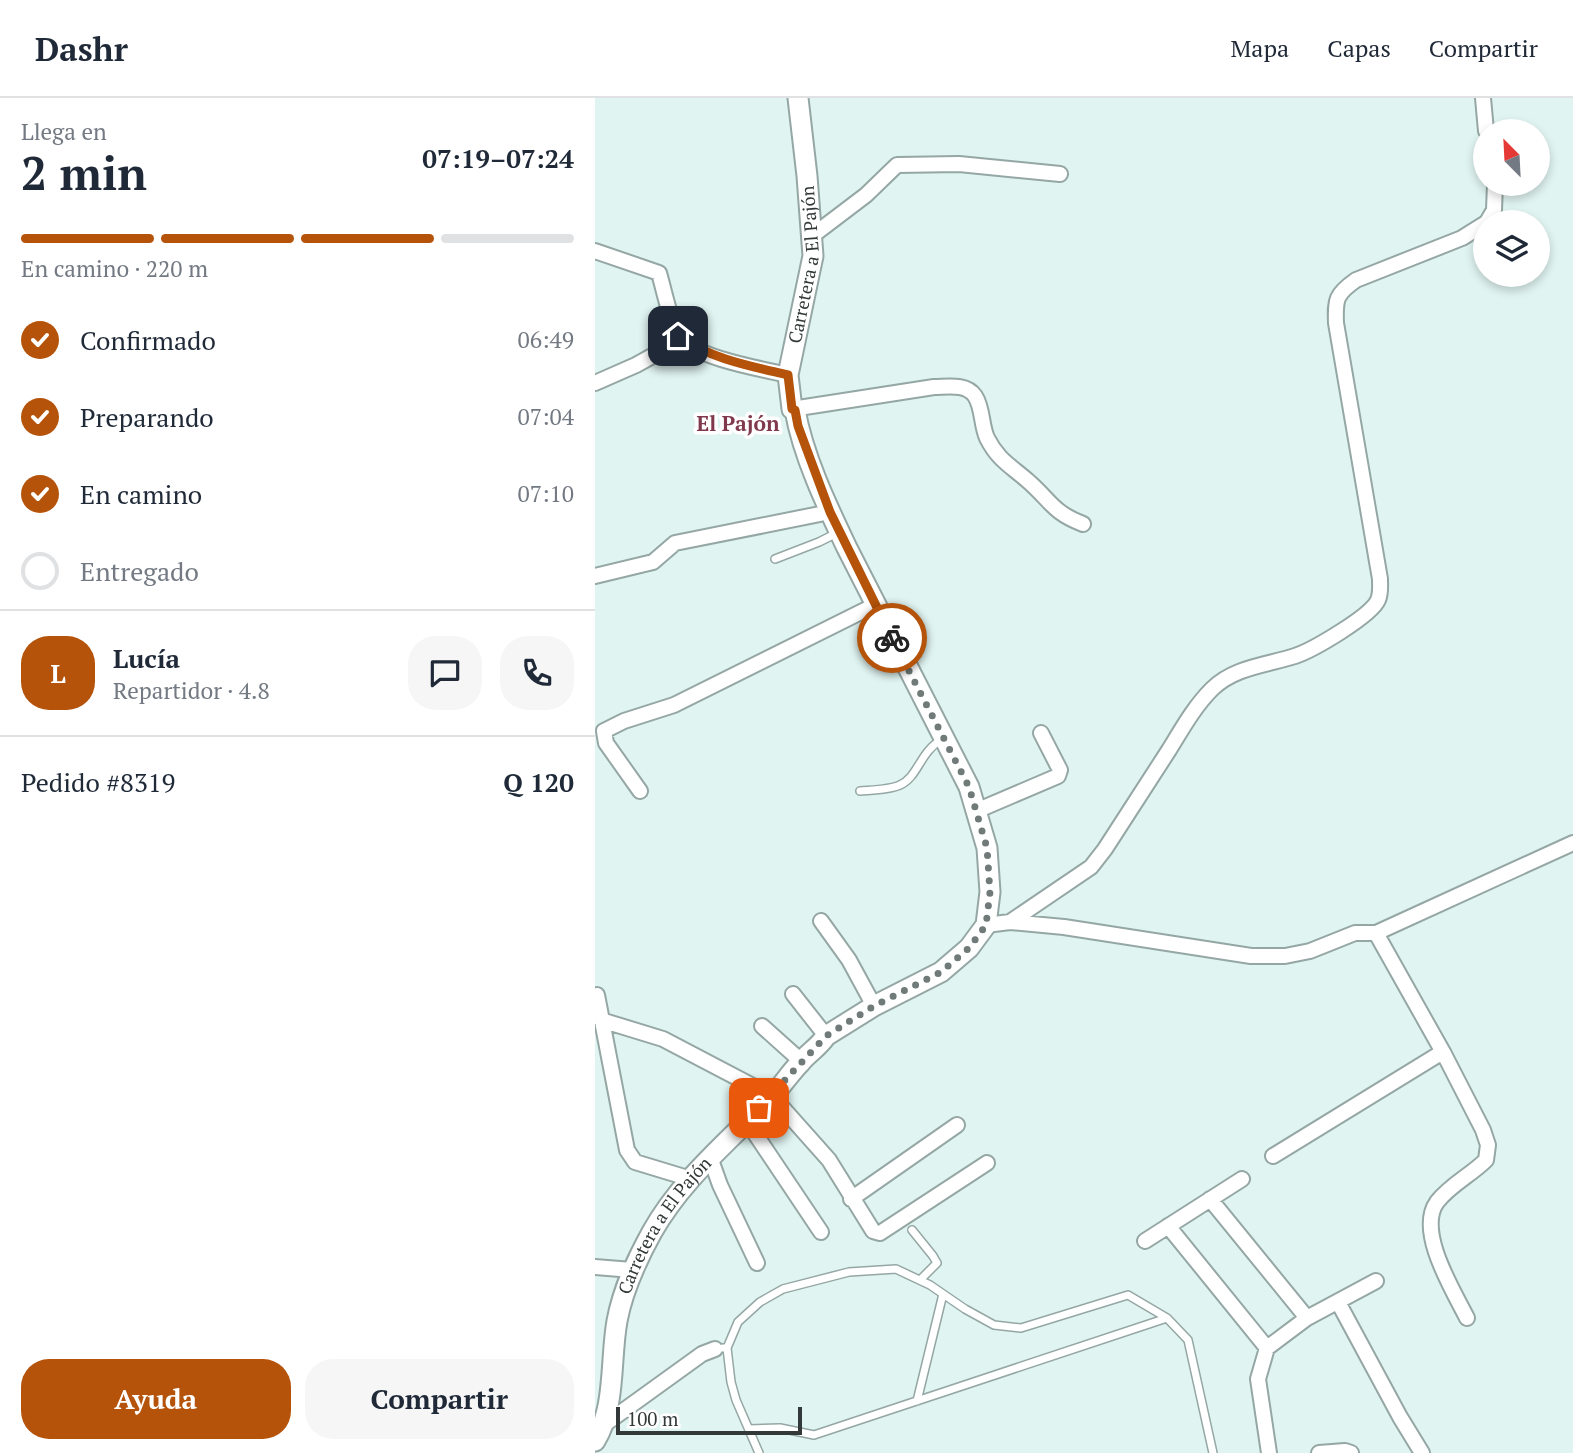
<!DOCTYPE html>
<html lang="es">
<meta charset="utf-8">
<style>
body{margin:0;font-family:"PT Serif",serif;background:#f6f6f7;color:#1f2937;height:100vh;display:flex;flex-direction:column;font-size:26px;white-space:nowrap}
*{box-sizing:border-box;margin:0}
p{font-size:23px;color:#747a83}
.icon{flex:none;width:38px;height:38px;fill:none;stroke:currentColor;stroke-width:2;stroke-linecap:round;stroke-linejoin:round}
.map{position:relative;flex:1;overflow:hidden}
.drawer{display:flex;flex-direction:column;background:#fff;width:595px}
.drawer>*{flex:none}
.needle{width:46px;rotate:336deg}
.buttons{position:absolute;left:878px;top:21px;display:grid;gap:14px}
.buttons a{display:grid;place-items:center;width:77px;height:77px;border-radius:50%;background:#fff;box-shadow:0 4px 10px #0003;font-size:35px}
.scale{position:absolute;left:21px;bottom:18px;width:186px;box-sizing:border-box;padding-left:7px;border:4px solid #323938;border-top:0;font-size:19px;line-height:24px;white-space:nowrap;color:#323938;-webkit-text-stroke:5px #fff;paint-order:stroke}
.pin{position:absolute;display:grid;place-items:center;width:60px;height:60px;color:#fff;margin:-30px;border-radius:14px;box-shadow:0 4px 10px #0006}
.courier{position:absolute;display:grid;place-items:center;width:70px;height:70px;margin:-35px;border:5px solid #b45309;border-radius:50%;background:#fff;color:#222;box-shadow:0 2px 9px #0007}
.summary em{font-style:normal;font-weight:600}
.summary div{display:flex;flex-direction:column-reverse}
.summary{display:flex;align-items:center;justify-content:space-between;height:119px;padding:0 21px}
h1{font-size:46px;font-weight:600;line-height:52px}
.bar{display:grid;grid-template-columns:repeat(4,1fr);gap:10px 7px;align-content:center;height:84px;padding:0 21px}
.bar i{height:9px;border-radius:5px;background:#e0e1e3}
.bar .current{background:#b45309}
.bar p{grid-column:span 4}
.line{display:flex;align-items:center;gap:18px;padding:0 21px;border-top:2px solid #e0e1e3}
.line div{flex:1}
.round{display:grid;place-items:center;flex:none;width:74px;height:74px;border-radius:28px;background:#f6f6f7}
ol{padding:0 21px;list-style:none}
li{display:flex;align-items:center;gap:21px;height:77px}
li p{margin-inline-start:auto}
li .icon{padding:7px;border-radius:50%;background:#b45309;color:#fff;stroke-width:4}
li:last-child{color:#747a83}
li i{width:38px;height:38px;border:4px solid #e0e1e3;border-radius:50%}
.cta{display:flex;gap:14px;margin-top:auto;padding:14px 21px}
.cta a{flex:1;height:80px;border-radius:28px;background:#b45309;color:#fff;font-size:28px;font-weight:600;line-height:80px;text-align:center}
.cta a+a{background:#f6f6f7;color:#1f2937}
header{display:flex;align-items:center;gap:42px;box-sizing:border-box;height:98px;padding:0 35px;background:#fff;border-bottom:2px solid #e0e1e3}
header strong{font-size:33px}
nav{display:flex;gap:38px;margin-inline-start:auto;font-size:24px}
main{display:flex;flex:1;min-height:0}
.map>svg:first-child{display:block}
</style>
<header>
<strong>Dashr</strong>
<nav><a>Mapa</a><a>Capas</a><a>Compartir</a></nav>
</header>
<main>
<section class="drawer">
<div class="summary"><div><h1>2 min</h1><p>Llega en</p></div><em>07:19–07:24</em></div>
<div class="bar"><i class="current"></i><i class="current"></i><i class="current"></i><i></i><p>En camino · 220 m</p></div>
<ol>
<li><svg class="icon" aria-label="check" viewBox="0 0 24 24"><path d="M5 12l5 5 9-10"/></svg>Confirmado<p>06:49</p></li>
<li><svg class="icon" aria-label="check" viewBox="0 0 24 24"><path d="M5 12l5 5 9-10"/></svg>Preparando<p>07:04</p></li>
<li><svg class="icon" aria-label="check" viewBox="0 0 24 24"><path d="M5 12l5 5 9-10"/></svg>En camino<p>07:10</p></li>
<li><i></i>Entregado</li>
</ol>
<div class="line" style="height:126px"><b class="round" style="background:#b45309;color:#fff">L</b><div><b>Lucía</b><p>Repartidor · 4.8</p></div><a class="round"><svg class="icon" aria-label="chat" viewBox="0 0 24 24"><path d="M4 5h16v11H9l-5 4z"/></svg></a><a class="round"><svg class="icon" aria-label="phone" viewBox="0 0 24 24"><path d="M5 4h4l2 5-3 2q2 4 5 5l2-3 5 2v4C11 20 4 13 5 4z"/></svg></a></div>
<div class="line" style="height:91px"><div>Pedido #8319</div><b>Q 120</b></div>
<div class="cta"><a>Ayuda</a><a>Compartir</a></div>
</section>
<div class="map">
<svg width="978" height="1355" viewBox="0 0 978 1355">
<rect width="100%" height="100%" fill="#e0f4f1"/>
<g fill="none" stroke-linecap="round" stroke-linejoin="round">
<g stroke="#95a7a4" stroke-width="10">
<path id="lane" d="M180,461L224,444L244,434
M265,693C277,692 294,692 305,687C323,679 325,654 346,642
M317,1132L338,1158L342,1165L325,1182
M128,1250H132L136,1284L141,1302L164,1355
M132,1250L143,1224L165,1204L188,1191L254,1174L301,1171L335,1187L370,1211L399,1227L426,1230L533,1197L572,1220
M322,1303L348,1196
M154,1331L185,1330L219,1337L572,1220L593,1242L618,1355"/>
</g>
<g stroke="#95a7a4" stroke-width="18">
<path id="street" d="M888,0L891,33
M892,124L899,112L900,86
M217,138L271,97L302,67L364,66L465,76
M0,153L64,175C68,188 77,230 84,239C101,260 167,271 193,277
M0,285L41,267L88,241
M197,311L339,289C352,289 371,285 380,298C388,310 386,327 392,340C403,362 416,368 433,383C456,403 457,414 488,426
M0,478L58,464L80,445L235,414
M45,693L11,645L9,633L29,623L79,607L280,507
M381,713L463,678L465,672L446,635
M226,823L254,862L279,908
M415,824L496,769L510,751C531,718 553,685 574,652C587,631 599,609 617,591C639,569 672,567 700,558C718,552 776,518 783,502C786,495 785,488 785,481L741,225C740,201 741,196 761,182L867,140L891,125
M391,827L415,824L469,829L656,858H690L715,853L760,835H781L849,956L888,1032L893,1047L891,1062C876,1077 855,1087 842,1104C821,1133 858,1192 872,1220
M781,835L978,745
M198,896L231,938
M2,897L32,1052L40,1064L96,1081
M6,922L68,941L177,998L234,1062L278,1133L285,1135L392,1065
M167,928L206,963
M151,1022L226,1134
M678,1058L841,958L849,956
M115,1059L125,1087L162,1165
M256,1101L362,1027
M615,1101L712,1220
M573,1128L672,1250
M550,1143L647,1081
M0,1169L37,1172
M743,1204L805,1319L827,1355
M10,1326L107,1256L120,1251
M674,1355L663,1281L672,1250L712,1220L781,1183
M724,1355L750,1353L756,1355"/>
</g>
<g stroke="#95a7a4" stroke-width="23">
<g id="secondary">
<path id="s1" d="M0,1343C21,1309 15,1262 22,1223C28,1191 41,1163 57,1134C88,1079 135,1043 177,998C187,988 195,975 205,965C213,955 224,949 231,938L279,908L346,874L374,850L391,827L395,794L392,750L374,689L252,450C232,408 208,358 200,312L197,311L193,277L218,158L212,78L203,0"/>
</g>
</g>
<use href="#lane" stroke="#fff" stroke-width="7"/>
<use href="#street" stroke="#fff" stroke-width="14"/>
<use href="#secondary" stroke="#fff" stroke-width="19"/>
</g>
<g fill="none" stroke-linecap="round" stroke-linejoin="round">
<path stroke="#6f7a79" stroke-width="7" stroke-dasharray="0 12.6" d="M164,1010L231,938L279,908L346,874L374,850L391,827L395,794L392,750L374,689L297,540"/>
<path stroke="#b45309" stroke-width="9" d="M83,238C116,261 155,268 193,277L197,311L200,312L203,328L235,414L297,540"/>
</g>
<g text-anchor="middle" stroke-width="7" stroke-linejoin="round" paint-order="stroke">
<g font-size="18" fill="#323938" stroke="#fff">
<text dy="6" stroke="none"><textPath href="#s1" startOffset="1386">Carretera a El Pajón</textPath></text>
<text dy="6" stroke="none"><textPath href="#s1" startOffset="231">Carretera a El Pajón</textPath></text>
</g>
<g font-size="21" font-weight="bold" fill="#80394c" stroke="#fff">
<text x="143" y="333">El Pajón</text>
</g>
</g>
</svg>
<div class="buttons">
<a><svg class="needle" viewBox="-14 -14 28 28"><path d="M0-13l5 13h-10z" fill="#e53935"/><path d="M0 13l5-13h-10z" fill="#747a83"/></svg></a>
<a><svg class="icon" aria-label="layers" viewBox="0 0 24 24"><path d="M12 4l9 5-9 5-9-5zM3 14l9 5 9-5"/></svg></a>
</div>
<div class="scale">100 m</div>
<div class="pin" style="left:164px;top:1010px;background:#ea580c"><svg class="icon" aria-label="bag" viewBox="0 0 24 24"><path d="M5 8h14l-1 12H6zM9 8a3 3 0 0 1 6 0"/></svg></div>
<div class="pin" style="left:83px;top:238px;background:#1f2937"><svg class="icon" aria-label="home" viewBox="0 0 24 24"><path d="M3 11l9-7 9 7M6 9v11h12V9"/></svg></div>
<div class="courier" style="left:297px;top:540px"><svg class="icon" aria-label="bike" viewBox="0 0 24 24"><circle cx="6" cy="16" r="4"/><circle cx="18" cy="16" r="4"/><path d="M6 16l4-8h5l3 8M10 8l3 8H6M13 5h3"/></svg></div>
</div>
</main>
